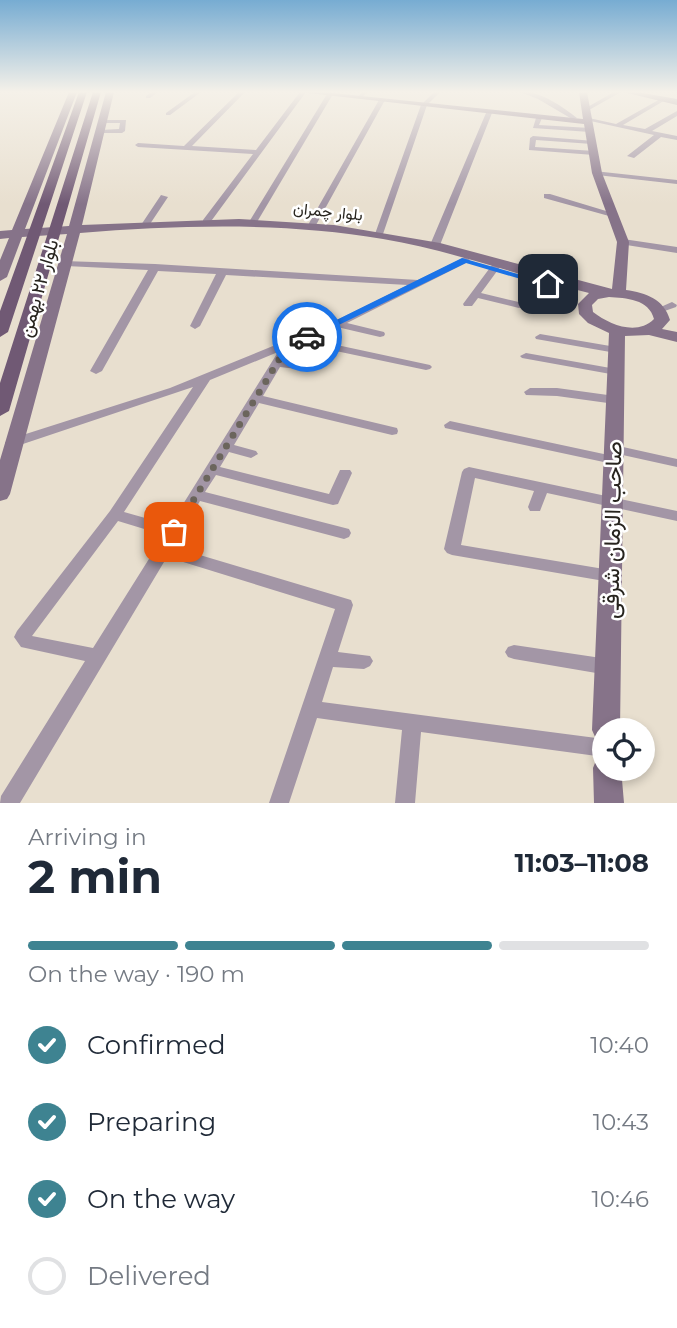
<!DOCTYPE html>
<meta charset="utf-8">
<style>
body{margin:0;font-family:Montserrat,Vazirmatn,sans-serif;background:#f6f6f7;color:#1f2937;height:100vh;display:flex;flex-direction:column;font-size:26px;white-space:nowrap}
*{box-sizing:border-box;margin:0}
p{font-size:23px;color:#747a83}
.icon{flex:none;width:38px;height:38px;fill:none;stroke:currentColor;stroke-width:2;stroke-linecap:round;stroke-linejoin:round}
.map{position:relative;height:803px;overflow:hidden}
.drawer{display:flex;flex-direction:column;background:#fff;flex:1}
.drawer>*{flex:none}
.tools{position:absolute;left:592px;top:718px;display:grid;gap:14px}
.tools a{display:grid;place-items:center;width:63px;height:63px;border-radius:50%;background:#fff;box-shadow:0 4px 10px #0003;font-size:35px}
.pin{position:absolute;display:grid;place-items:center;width:60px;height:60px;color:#fff;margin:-30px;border-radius:14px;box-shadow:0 4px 10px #0006}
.courier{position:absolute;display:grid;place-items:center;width:70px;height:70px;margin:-35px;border:5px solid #1a73e8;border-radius:50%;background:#fff;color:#222;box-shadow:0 2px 9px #0007}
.overview em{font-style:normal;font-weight:700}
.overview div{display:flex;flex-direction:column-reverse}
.overview{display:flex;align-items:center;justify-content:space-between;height:119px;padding:0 28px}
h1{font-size:46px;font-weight:700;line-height:52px}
.bar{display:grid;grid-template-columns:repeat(4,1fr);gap:10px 7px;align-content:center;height:84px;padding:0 28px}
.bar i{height:9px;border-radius:5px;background:#e0e1e3}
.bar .selected{background:#3e8391}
.bar p{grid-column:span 4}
ol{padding:0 28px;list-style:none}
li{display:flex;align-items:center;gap:21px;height:77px}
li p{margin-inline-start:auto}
li .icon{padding:7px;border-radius:50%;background:#3e8391;color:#fff;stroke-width:4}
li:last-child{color:#747a83}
li i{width:38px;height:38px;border:4px solid #e0e1e3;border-radius:50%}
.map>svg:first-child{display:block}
</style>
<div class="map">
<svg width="677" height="803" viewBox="0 0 677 803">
<rect width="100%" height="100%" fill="#e8dfcf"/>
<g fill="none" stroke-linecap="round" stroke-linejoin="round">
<path fill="#a396a6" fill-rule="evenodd" d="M152,92H158L150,98H146V96Z
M195,92H201L170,115H166V113Z
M239,92H245L192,146L256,150L300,92H306L209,224H203V220L253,154L138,147L135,145L138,143L184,146Z
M330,92L333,94L257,222L250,224L249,222L327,94Z
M362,92H368L362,97H358Z
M434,92H440L427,105L383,234L376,236L375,234L421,105Z
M520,92C539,90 563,107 577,118L572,119L538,99Z
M614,92H621L589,110L584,109Z
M382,98L385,100L316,225L309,227L308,225L379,100Z
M662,98L667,99L623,125L645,129L677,111V116L652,131L677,136V140L661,137L634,158L627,156L654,135L586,120L589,118L616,124Z
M489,111L492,113L440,245L435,248L432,247L430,245L486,113Z
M539,116L542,118L539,125L590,128L593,130L590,132L533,128L536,118Z
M102,120H126L125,131L122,133H98L97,132L100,130L119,129L120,123H100V121Z
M533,136L594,141L595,142L592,144L536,140L535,147L594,151L598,153L594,155L529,150L530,138Z
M594,171L677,180V184L597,175H594Z
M544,194H550L616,214L609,216L544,198Z
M161,195L168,197L148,227H142L141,225Z
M623,239L677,247V253L620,244L619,242Z
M465,257L470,260L468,262L347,323L384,332L385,334L384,336L380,337L337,327L309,339L430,365L432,367L430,369L426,370L298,343L293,346L284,361L305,364L311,367L305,370L280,367L263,396L397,428L398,431L397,434L392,435L259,403L234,445L256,451L258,454L251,458L229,452L220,467L329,494L340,470H350L352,473L338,504L333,505L216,475L205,492L349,529L351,533L349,537L344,539L200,501L173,547L351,600L353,605L338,652L370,656L373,661L370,666L364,669L333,667L322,702L604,739V757L421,732L415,803H395L402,730L317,718L289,803H269L335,609L167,557L20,803H0L1,796L85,661L21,647L14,637L17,631L110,511L193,387L17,446H7L5,443L7,440L170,388L339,319L408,285L226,275L200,326L195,329L190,326L216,274L158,271L102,371L96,374L90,371L148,270L66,266L61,263L63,261L155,264L418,280ZM278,352L170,525L124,512L210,380ZM118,521L164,535L93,648L32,636Z
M495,264L500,267L481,293L523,303V307L519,308L478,298L472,306H464L463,304L492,265Z
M672,302L677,305L676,307L659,313L654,310Z
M540,334L616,347L622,350L616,353L536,339L535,337Z
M526,353L616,369L622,372L616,375L522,358L520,356Z
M530,388H557L615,396L621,400L615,404L557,396L526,395L524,392Z
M450,421L613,456L618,457L620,460L618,463L613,464L445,428L444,425Z
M614,445L677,459V467L609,452L607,449L609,446Z
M469,467L677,511V521L547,493L540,511H530L528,507L534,491L475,478L461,545L610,570L616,572L618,576L616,580L610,582L452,555L447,553L444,549L462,472L464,469Z
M514,645L608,659L614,662L617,667L614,672L608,675L514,659L508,657L505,652L508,647Z"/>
<path fill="#867389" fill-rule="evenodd" d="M69,92H77L25,229L69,226L106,92H114L82,225L239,219L334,225L440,243L612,289L617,242L592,173L584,124L299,92H323L583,119L579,92H587L602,173L629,242L626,290C646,293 664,299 670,320L662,329L677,332V342L649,335L625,336L620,730H604V742L596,739L592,730L609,333L588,323L579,314L578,304L589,293C520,276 453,251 383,239C283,222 181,225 80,233L10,494L7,499L0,501V460L67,234L22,237L7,277L0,281V260L9,238L0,239V231L12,230ZM609,297C626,298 649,299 654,319C637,336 610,325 593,312L592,305L598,299Z
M623,92H637L677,99V105Z
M604,756V768H621L624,803H594L593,768L597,758Z"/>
<path fill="#705974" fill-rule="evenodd" d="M79,92H87L8,332L0,337V311Z
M93,92H101L9,411L0,416V383Z"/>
</g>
<linearGradient id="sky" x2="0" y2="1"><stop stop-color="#77acd2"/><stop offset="0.45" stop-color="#f5f1e9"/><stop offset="1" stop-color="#f5f1e9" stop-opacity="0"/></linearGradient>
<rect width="677" height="204" fill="url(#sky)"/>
<path fill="#1a73e8" d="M462,258L553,284L548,287L466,263L310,339L302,337Z"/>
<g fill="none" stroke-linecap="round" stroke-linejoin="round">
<path stroke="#6b655c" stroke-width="7" stroke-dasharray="0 12.6" d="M174,532L288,345L307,337"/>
</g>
<g text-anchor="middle" stroke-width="5" stroke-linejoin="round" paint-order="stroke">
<g font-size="16" fill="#27241e" stroke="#fff">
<text transform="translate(328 211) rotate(6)" y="6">بلوار چمران</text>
</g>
<g font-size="19" fill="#27241e" stroke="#fff">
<text transform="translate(38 288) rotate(-74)" y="7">بلوار ۲۲ بهمن</text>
</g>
<g font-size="23" fill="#27241e" stroke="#fff">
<text transform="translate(612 530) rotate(-89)" y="8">صاحب الزمان شرقی</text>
</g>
</g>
</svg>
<div class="tools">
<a><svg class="icon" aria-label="locate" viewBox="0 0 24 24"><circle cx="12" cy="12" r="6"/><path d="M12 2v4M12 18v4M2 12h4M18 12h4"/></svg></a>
</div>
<div class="pin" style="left:174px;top:532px;background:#ea580c"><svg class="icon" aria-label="bag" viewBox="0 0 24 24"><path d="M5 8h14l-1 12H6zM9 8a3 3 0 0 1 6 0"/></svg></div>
<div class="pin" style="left:548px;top:284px;background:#1f2937"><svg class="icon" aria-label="home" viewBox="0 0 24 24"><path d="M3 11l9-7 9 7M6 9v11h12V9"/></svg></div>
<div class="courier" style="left:307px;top:337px"><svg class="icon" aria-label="car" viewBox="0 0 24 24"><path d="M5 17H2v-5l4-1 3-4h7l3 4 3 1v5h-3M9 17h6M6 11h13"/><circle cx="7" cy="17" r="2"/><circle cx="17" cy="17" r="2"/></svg></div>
</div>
<section class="drawer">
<div class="overview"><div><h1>2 min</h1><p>Arriving in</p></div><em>11:03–11:08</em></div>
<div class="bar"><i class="selected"></i><i class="selected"></i><i class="selected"></i><i></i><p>On the way · 190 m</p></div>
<ol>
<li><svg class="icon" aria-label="check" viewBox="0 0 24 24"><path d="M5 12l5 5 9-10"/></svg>Confirmed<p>10:40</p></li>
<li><svg class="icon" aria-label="check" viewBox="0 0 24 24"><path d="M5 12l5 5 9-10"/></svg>Preparing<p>10:43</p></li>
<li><svg class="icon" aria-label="check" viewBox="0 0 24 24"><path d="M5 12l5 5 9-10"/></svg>On the way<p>10:46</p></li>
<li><i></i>Delivered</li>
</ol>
</section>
